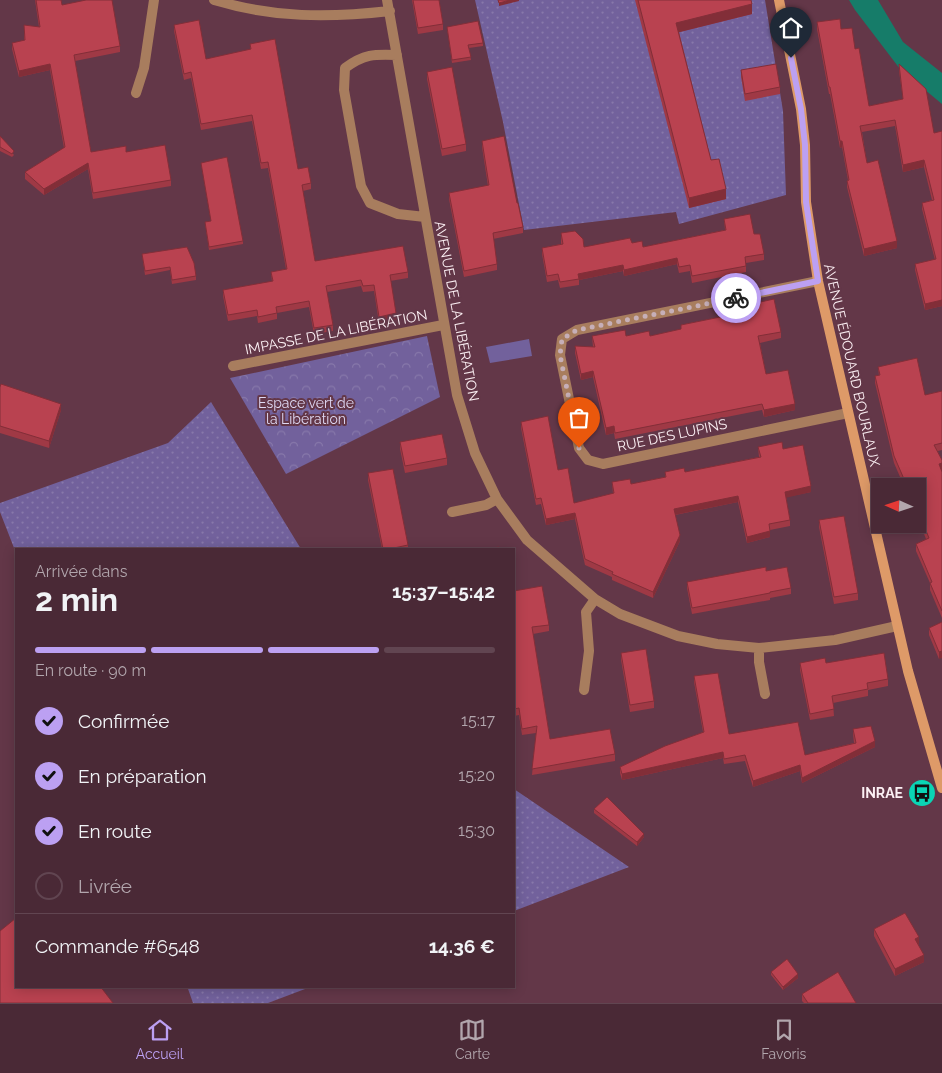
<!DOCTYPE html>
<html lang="fr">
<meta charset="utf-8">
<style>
body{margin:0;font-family:Raleway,sans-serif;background:#543542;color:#f1f3f6;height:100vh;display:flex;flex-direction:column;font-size:19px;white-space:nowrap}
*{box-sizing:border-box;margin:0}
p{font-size:16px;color:#b2a6ad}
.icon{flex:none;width:28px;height:28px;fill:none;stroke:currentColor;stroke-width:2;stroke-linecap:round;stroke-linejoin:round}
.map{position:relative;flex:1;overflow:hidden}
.sheet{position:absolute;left:15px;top:548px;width:500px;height:440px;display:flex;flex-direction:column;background:#4a2936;border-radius:0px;box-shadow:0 2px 12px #0003,0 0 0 1px #614551}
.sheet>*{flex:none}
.needle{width:32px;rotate:273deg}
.controls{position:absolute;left:871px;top:478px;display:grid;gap:10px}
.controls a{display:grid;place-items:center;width:55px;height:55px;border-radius:0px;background:#4a2936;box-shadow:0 2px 12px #0003,0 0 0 1px #614551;font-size:25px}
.pin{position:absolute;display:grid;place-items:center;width:42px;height:42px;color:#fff;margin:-51px -21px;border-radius:50% 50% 50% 0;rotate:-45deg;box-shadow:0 0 5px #0007}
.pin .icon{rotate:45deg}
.courier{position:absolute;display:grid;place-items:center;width:50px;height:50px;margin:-25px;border:4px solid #bca0f2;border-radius:50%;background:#fff;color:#222;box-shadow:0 1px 6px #0007}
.headline em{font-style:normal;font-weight:700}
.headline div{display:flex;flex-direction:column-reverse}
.headline{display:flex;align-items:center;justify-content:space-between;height:85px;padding:0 20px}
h1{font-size:32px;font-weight:700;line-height:38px}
.bar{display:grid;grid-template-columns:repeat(4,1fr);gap:8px 5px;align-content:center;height:60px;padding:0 20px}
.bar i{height:6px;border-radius:4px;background:#614551}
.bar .active{background:#bca0f2}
.bar p{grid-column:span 4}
.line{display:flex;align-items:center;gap:12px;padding:0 20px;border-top:1px solid #614551}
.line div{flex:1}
ol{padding:0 20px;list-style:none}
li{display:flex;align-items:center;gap:15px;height:55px}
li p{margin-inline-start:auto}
li .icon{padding:5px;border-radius:50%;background:#bca0f2;color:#111;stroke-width:4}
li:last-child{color:#b2a6ad}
li i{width:28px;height:28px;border:2px solid #614551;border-radius:50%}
.tab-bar{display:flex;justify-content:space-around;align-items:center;height:70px;border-top:1px solid #614551;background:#4a2936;font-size:14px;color:#b2a6ad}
.tab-bar a{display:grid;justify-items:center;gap:2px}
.tab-bar .active{color:#bca0f2}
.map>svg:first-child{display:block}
</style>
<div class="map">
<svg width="942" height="1003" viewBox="0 0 942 1003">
<defs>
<pattern id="grass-dots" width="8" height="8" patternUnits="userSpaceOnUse" patternTransform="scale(1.25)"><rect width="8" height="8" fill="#72619c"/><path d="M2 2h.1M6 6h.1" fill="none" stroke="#8778aa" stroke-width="1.8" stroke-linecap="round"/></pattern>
<pattern id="forest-crowns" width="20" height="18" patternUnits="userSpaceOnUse" patternTransform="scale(1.25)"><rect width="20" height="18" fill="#72619c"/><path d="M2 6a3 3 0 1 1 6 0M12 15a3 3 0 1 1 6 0" fill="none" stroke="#8778aa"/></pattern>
</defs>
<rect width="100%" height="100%" fill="#633748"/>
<path fill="url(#grass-dots)" d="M475,0H765L783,111L786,195L679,224L676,212L524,230L503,122Z
M211,402L301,549H16V553L0,512V503L168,443Z
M514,789L629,867L514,911Z
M187,986H313L268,1003H193Z"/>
<path fill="url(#forest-crowns)" d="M427,336L440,397L286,474L230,378Z"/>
<path fill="#72619c" d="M529,339L532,356L490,363L486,347Z"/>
<path fill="#167c69" d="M849,0H878L903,42L942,73V104L900,69L855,10Z"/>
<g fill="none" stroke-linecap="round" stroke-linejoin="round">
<path stroke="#a87d5e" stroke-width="10" d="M214,0C274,18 328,18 390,11
M387,0L457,395L475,453L497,499L527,540L595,599L620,614L678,636L717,644L759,648L835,640L897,626
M397,55C374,54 364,54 345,68L344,90L361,186L370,203L398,214L425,217
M136,93L144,68L154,0
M818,281L577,330L562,339L560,355L579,448L588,460L603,464L848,413
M233,366L443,325
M452,512L486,505L497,499
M759,648V662L765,694
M584,690L589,651L586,612L595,599"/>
<path stroke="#de9a68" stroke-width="10" d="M779,0L801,109L805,145L806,202L818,281L908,671L942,788"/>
</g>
<path fill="#9f3945" d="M35,0H61L62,5L120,46V52L75,61L91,152H126L171,180V186L93,199L88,169L44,195L25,179V172L64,148L50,70L19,77L12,49V43L24,41V25L39,27Z
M412,0H439L443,24V30L418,34Z
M635,0H751L752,14L679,32L711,160L726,199L689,208Z
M817,22L841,29L855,49L869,106L903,99L899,71V64L926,89L942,306L925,310L915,270V264L935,260L922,209V203L932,200L924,167L903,172L895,126L862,132L867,163L897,248L864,256L847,187V181L848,180L842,147L840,148L830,94H829L817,29Z
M174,25L206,59L250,50V44L298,169L311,183V189L303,191L315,261L408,272V278L390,281L396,319L379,323L374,291L363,292L361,286L327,292L333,325V331L314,334L309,307L277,313V319L258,323L257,316L228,321L223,296V290L272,282L271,272L286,269L268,168L261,169L252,121L201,130L191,78L184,80L174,31Z
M447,27L483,43V46L469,48L471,60L452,63Z
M741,70L780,87V94L745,101L741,77Z
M427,72L466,144V151L442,156L427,79Z
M0,136L14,155L12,157L0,151Z
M482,141L517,203L523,227V233L493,239L497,264V270L464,277L449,199V193L488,186L482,147Z
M201,163L243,241V244L209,250L205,222L211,221Z
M724,219L754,234L764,254V260L746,263V272L692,283L690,271L679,273L677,264L624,276L623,271L579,280V285L560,288L558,280L547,282L542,254V248L561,244V233L584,247L632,243L643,247L725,230Z
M142,254L196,276V280L172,284L170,270L145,275Z
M742,306L781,332V338L760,343L766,374L795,410L764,417L762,410L615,439L614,433L606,435L593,377L581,380L575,353V346L593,347L592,336H650L681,330V325L735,314L742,312Z
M878,367L925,395L942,391V450L938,451L942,472V618L930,590V583L916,551V544L926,539L918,518V486H904L894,463L875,383V376H879Z
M0,387L61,410L49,448L0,433Z
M521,422L558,470L574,503L613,494L612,482L631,484L665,477V472H685L759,457L758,447L783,449L811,492L786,497L790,520V526L770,530V537L747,543L738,502L675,515L680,541L653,598L612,580V577L585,565L575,519L546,525L541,504L536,505L521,428Z
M400,442L447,458V465L405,473L400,449Z
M368,473L408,545V549H382L368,480Z
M819,520L858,593V600L834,604L819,527Z
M766,571L791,588V594L770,598V600L692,614L687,588V582Z
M514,591L549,625V631L533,634L550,739L615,754V761L532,775L536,733L522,735L519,715L514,716Z
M942,622L939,659L929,635V628Z
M621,653L654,701V708L630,712L621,660Z
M800,663H826L888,679V686L868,690V696L833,703L834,716L810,720L800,670Z
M694,676L729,734L805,755L854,743L853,734V729L875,747L802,783L800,771L753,787L745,761L724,764L723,758L622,780L620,773V767L703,732L694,682Z
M594,809L644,837L637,846L594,813Z
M874,929L919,944H918L924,962L895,976L874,936Z
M771,972L798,978L783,990L771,975Z
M802,994L856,1003H804L802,1001Z"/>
<path fill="#822e38" d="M510,0H519V1L499,6V3Z
M752,4V14L676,33V23Z
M50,64V70L19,77V71Z
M840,141H842V147L840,148Z
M924,160V167L903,172V165Z
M88,163V169L44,195V189Z
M726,189V199L689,208V198Z
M897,241V248L864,256V249Z
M677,258V264L624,276V270Z
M623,265V271L579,280L578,274Z
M942,300V306L925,310V304Z
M396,313V319L379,323V317Z
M593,371V377L581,380V374Z
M61,404V410L49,448V441Z
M795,404V410L764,417V410Z
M614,426V433L606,435V428Z
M942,463V470L939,471V464Z
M811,486V492L785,498V492Z
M738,496V502L674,515V509Z
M575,513V519L546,525V519Z
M770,531V537L747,543V537Z
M680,535V541L653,598V592Z
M942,651V658L939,659V652Z
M875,741V747L802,783V778Z
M723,752V758L622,780V774Z
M800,765V771L753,787V781Z
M644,834V837L637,846V842Z
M919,937V944L915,946V939Z
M924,955V962L895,976V969Z
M798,974V978L783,990V987Z"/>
<path fill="#b94250" stroke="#822e38" d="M36,0H61L62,5L86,0H112L120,46L74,55L91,152L126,146V152L165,145L171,180L93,193L88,163L44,189L25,172L65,147L50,64L19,71L12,43L25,40L24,25L40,27Z
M413,0H439L443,24L418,28Z
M498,0H510L499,3Z
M638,0H751L752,4L676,23L711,160L719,159L726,189L689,198Z
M840,19L841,29L852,28L855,49L859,48L869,106L903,99L899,64L926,89L934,133L942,131V300L925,304L915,264L936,259L922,203L934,200L924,160L903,165L895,120L860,126L867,163L878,160L897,241L864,249L847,181L849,180L842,141H840L830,87H829L817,22Z
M199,20L206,59L251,49L250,44L275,39L298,169L308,167L311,183L302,185L315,261L403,246L408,272L390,275L396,313L379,317L374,285L363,286L361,280L326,286L333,325L314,328L309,301L276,307L277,313L258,317L257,310L228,315L223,290L273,281L271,272L287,269L268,162L261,163L252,115L201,124L191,72L184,74L174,25Z
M478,21L483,43L468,45L471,57L452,60L447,27Z
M776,64L780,87L745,94L741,70Z
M452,67L466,144L442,149L427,72Z
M0,136L14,151L12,154L0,147Z
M504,136L517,203H518L523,227L493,233L497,264L464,271L449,193L489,185L482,141Z
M227,157L243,241L209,247L205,222L211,221L201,163Z
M750,214L754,234H760L764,254L745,257L746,266L692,276L690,265L679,267L677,258L624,270L623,265L578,274L579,279L560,282L558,274L547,276L542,248L563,244L561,233L575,231L583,239L584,247L630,238L632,243L642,241L643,247L726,230L724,219Z
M187,247L194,263L196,276L172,280L170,267L145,271L142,254Z
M774,299L781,332L758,336L766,374L788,370L795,404L764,410L762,404L615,433L614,426L606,428L593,371L581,374L575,346L595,347L592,336L625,330L626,336L649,331L650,336L681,329V325L735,314L743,311L742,306Z
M917,358L925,395L942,391V443L934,445L942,460V463L939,464L942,472V611L930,583L932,582L916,544L929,538L918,511V486H907L894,456L875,376L880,375L878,367Z
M1,384L61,404L49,441L0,426V387Z
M548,416L558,470L568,468L574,503L614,493L612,482L630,479L631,484L666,477L665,472L684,468L685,472L761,457L758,447L782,442L783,449L803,445L811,486L785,492L790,520L769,524L770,531L747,537L738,496L674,509L680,535L653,592L612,574L613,572L585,559L575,513L546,519L541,498L536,499L521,422Z
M442,434L447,458L405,466L400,442Z
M393,469L408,545L389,549H383L368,473Z
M844,516L858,593L834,597L819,520Z
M499,547V549H487Z
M766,567V571L787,567L791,588L770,592V593L692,608L687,582Z
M542,586L549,625L532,627L550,739L610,729L615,754L532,769L537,726L522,729L519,708L514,709V591Z
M942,622V651L939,652L929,628Z
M646,649L654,701L630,705L621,653Z
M884,653L888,679L867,683L868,689L832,696L834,709L810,714L800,663L825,658L826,663Z
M718,673L729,734L798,722L805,755L856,743L853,729L871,726L875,741L802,778L800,765L753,781L745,755L724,759L723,752L622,774L620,767L665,746L704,732L694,676Z
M607,797L644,834L637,842L594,809Z
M905,913L919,937L915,939L924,955L895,969L874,929Z
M16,918V986H100L113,1003H0V931Z
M787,959L798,974L783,987L771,972Z
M838,972L856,1003H808L802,994Z"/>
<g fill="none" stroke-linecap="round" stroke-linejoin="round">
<path stroke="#c6afb8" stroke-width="5" stroke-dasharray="0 9" d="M579,448L560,355L562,339L577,330L736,298"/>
<path stroke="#bca0f2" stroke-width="6" d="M736,298L818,281L806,202L805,145L801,109L791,58"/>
</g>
<defs>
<g id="bus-disc" transform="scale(1.4375)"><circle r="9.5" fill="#0ad5b5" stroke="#633748"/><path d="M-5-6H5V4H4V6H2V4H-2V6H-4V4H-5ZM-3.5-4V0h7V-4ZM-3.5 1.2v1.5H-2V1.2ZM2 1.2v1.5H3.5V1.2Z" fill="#111"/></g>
</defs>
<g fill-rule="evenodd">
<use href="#bus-disc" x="922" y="793"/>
</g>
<g text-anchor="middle" stroke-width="4" stroke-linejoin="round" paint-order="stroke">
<g font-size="14" fill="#fcf0f4" stroke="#633748">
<text transform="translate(457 311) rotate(79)" y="5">AVENUE DE LA LIBÉRATION</text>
<text transform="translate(336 332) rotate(-11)" y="5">IMPASSE DE LA LIBÉRATION</text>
<text transform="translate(852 365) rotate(77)" y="5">AVENUE ÉDOUARD BOURLAUX</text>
<text transform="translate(672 435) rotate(-12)" y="5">RUE DES LUPINS</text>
</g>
<g font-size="14" fill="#dfd9f4" stroke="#633748">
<text x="306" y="408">Espace vert de<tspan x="306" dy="16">la Libération</tspan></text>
</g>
<g font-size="14" font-weight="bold" fill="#fcf0f4" stroke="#633748" text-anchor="end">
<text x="903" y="798">INRAE</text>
</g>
</g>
</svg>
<div class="controls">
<a><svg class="needle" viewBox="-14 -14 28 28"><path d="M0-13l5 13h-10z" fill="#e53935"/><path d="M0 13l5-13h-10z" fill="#b2a6ad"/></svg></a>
</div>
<div class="pin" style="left:579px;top:448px;background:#ea580c"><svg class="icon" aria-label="bag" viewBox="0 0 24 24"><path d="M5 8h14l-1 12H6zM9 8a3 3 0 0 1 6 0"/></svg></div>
<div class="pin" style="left:791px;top:58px;background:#1f2937"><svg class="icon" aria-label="home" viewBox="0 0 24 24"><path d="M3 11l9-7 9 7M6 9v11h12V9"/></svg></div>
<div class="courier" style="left:736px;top:298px"><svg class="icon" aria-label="bike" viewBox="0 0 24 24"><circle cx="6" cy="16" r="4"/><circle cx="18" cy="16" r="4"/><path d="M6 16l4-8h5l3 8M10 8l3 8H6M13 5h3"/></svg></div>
<section class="sheet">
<div class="headline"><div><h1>2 min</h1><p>Arrivée dans</p></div><em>15:37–15:42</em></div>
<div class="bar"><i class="active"></i><i class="active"></i><i class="active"></i><i></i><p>En route · 90 m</p></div>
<ol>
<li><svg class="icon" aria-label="check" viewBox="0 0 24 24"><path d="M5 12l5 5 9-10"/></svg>Confirmée<p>15:17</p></li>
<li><svg class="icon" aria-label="check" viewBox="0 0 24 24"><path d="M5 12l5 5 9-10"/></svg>En préparation<p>15:20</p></li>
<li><svg class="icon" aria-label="check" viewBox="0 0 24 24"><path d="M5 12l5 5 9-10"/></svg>En route<p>15:30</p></li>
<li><i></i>Livrée</li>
</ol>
<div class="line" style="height:65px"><div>Commande #6548</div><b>14.36 €</b></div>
</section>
</div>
<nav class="tab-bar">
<a class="active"><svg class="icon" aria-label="home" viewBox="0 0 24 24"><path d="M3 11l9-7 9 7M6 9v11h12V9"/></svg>Accueil</a>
<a><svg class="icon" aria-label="map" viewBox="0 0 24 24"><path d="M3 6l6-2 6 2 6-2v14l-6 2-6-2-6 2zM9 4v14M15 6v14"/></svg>Carte</a>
<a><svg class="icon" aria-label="saved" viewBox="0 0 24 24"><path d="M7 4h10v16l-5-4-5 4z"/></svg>Favoris</a>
</nav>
